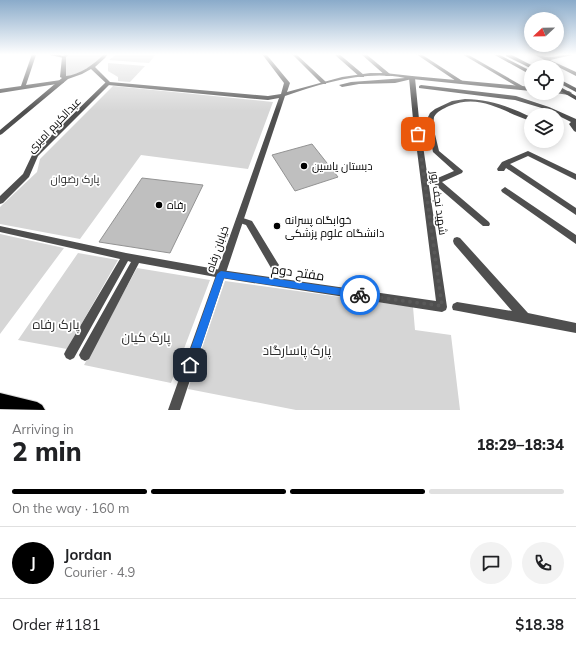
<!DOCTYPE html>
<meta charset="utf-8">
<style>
body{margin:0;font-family:Mulish,Cairo,sans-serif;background:#f2f2f2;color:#202124;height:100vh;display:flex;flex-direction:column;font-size:15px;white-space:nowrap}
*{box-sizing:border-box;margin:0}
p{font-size:13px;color:#757577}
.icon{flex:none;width:22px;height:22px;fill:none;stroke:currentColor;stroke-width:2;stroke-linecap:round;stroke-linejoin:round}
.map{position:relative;height:410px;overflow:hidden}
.drawer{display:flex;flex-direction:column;background:#fff;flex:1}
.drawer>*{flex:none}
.needle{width:26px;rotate:248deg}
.buttons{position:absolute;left:524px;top:12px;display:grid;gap:8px}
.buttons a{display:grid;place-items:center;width:40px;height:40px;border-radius:50%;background:#fff;box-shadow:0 2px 10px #0003;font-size:20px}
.pin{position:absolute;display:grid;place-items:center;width:34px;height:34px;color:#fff;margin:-17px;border-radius:8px;box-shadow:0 2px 6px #0006}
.courier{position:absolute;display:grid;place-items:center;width:40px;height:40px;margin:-20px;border:3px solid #1a73e8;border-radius:50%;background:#fff;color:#222;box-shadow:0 1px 5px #0007}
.overview em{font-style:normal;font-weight:800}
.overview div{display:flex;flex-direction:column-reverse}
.overview{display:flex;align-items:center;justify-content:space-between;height:68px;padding:0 12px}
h1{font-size:26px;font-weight:800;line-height:30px}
.bar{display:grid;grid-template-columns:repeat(4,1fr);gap:6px 4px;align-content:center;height:48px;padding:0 12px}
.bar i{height:5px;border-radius:3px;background:#e0e0e0}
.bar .active{background:#000}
.bar p{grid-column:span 4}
.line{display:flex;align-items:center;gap:10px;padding:0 12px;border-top:1px solid #e0e0e0}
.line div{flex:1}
.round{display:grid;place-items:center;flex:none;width:42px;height:42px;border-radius:21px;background:#f2f2f2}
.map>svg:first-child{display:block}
</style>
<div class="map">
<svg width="576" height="410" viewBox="0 0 576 410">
<rect width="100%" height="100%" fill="#fff"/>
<path fill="#d6d6d6" d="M69,54H105C100,62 75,77 65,76V57Z
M117,54H156L149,63L109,60Z
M108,63L145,66L130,82L118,81V77L108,71Z
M113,86L273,102L248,169L141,155L80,239L0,224V207L37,172L40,159Z
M0,234L64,248L0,334Z
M78,253L118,260L67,349L18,340Z
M137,268L210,280L171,383L84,365Z
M225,281L413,307L415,330L451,335L460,410H296L188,389Z"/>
<path fill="#bfbfbf" stroke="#939393" d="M312,144L338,177L295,191L272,155Z
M142,178L203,185L170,253L99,242Z"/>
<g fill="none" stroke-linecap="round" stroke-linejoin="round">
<g stroke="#dbdbdb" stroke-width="2">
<path id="primary" d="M0,393L37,402L42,405L45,410L0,409Z"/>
</g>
<path fill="#4f4f4f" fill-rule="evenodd" d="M32,54L36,55L26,85L61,80L64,82L63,83L0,93V89L21,86Z
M292,54H296L326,82V84H322Z
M334,54H339L364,75V77H360Z
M361,54H366L390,74V76H386Z
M416,54H421L464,82L459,83Z
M462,54H467L526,88L521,89Z
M533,54C538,54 541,56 546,57C552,58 564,54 572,54V55L550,60L576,72V76Z
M412,76L415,78L419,119L447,307L446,310L442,312L221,278L139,263L89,359L85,361L81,359L79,355L81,351L131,262L128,261L74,358L70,360L66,358L64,354L66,350L120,259L0,232V226L126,253L221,270L436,301L413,119L409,78Z
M106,82L111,83L38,156L29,177L3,203L0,204V196L23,174L33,153Z
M421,85L516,96L549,107L576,119V132L574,131L569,124L571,122L545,109L515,100L419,88V86Z
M465,99C489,99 510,107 531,117V121C502,112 481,93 449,106C443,109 437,111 434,117L433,126L439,151L463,171L462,173L442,182L489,222L490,224L489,226H483L432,182L433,180L454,171L433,152L428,130L427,119L430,113L435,109L452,101Z
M528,151L576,174V180L528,156L510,164L576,208V215L506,168L504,171H498L497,169L502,162Z
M505,187L576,235V244L502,192L501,190Z
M240,217L252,221L277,262L279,265L277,268L274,269L271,268L246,225L237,222L236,220L237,218Z
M457,237L460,238L528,313L576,323V333L453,310L452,307L453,304L457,302L512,311L454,244L453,241L454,238Z"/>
<path fill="#4f4f4f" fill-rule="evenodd" d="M65,54H70L66,57V76C79,75 95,64 104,54H108L105,58L95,67L110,82L268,96L281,94L284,83L262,54H266L290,83L287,92L342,77L370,73H385L412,76L531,87V91L412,79L395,83L359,84L342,87L339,85L351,82L405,78C366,70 322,83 285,96L180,410H168L279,98L268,100L108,85L91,69L82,74L68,79L2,134L0,135V130L62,78L60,77L62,57Z
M557,90L569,91L572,93L569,95L555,93H557Z"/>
<path fill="#1c1c1c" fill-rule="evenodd" d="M50,54H57L66,57L64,58L50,55Z
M493,54H498L531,71V75Z
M506,54H510L535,67L530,68L506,56Z
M557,78L576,88V92L557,82Z
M557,85L576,96V100L557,89Z"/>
<use href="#primary" fill="#000" fill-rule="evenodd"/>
</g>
<linearGradient id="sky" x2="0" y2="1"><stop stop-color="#8aabca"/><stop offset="0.49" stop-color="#fff"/><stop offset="1" stop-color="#fff" stop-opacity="0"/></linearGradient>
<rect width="576" height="111" fill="url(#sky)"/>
<path fill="#1a73e8" d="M221,271L360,291L364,295L360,298L224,278L195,365L193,368L190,369L187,368L185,365L217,274Z"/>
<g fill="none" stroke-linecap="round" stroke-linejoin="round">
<path stroke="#595959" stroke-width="4" stroke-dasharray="0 7.2" d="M360,295L442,306L418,134"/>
</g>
<g fill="#000" stroke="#fff" stroke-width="1.5">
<circle cx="304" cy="166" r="4"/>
<circle cx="159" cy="205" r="4"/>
<circle cx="277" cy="226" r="4"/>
</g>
<g text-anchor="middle" stroke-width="3.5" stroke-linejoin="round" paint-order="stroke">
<g font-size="11" fill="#000" stroke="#fff">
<text transform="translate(54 125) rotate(-46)" y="4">عبدالکریم امیری</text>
<text transform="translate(439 203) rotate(82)" y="4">شهید نجف پور</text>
<text transform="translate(217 249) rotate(-71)" y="4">خیابان رفاه</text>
</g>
<g font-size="11" fill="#000" stroke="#fff" text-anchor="start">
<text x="312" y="170">دبستان یاسین</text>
<text x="167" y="209">رفاه</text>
<text x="285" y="224">خوابگاه پسرانه<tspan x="285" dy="13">دانشگاه علوم پزشکی</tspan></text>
</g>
<g font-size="11" fill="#2d2d2d" stroke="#fff">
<text x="75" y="183">پارک رضوان</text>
</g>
<g font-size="13" fill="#000" stroke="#fff">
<text transform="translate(298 272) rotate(8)" y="5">مفتح دوم</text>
</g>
<g font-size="13" fill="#2d2d2d" stroke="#fff">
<text x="56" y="329">پارک رفاه</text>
<text x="146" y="342">پارک کیان</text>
<text x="297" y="355">پارک پاسارگاد</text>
</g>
</g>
</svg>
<div class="buttons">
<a><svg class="needle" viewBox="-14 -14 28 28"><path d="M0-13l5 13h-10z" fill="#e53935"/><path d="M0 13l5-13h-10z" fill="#757577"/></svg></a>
<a><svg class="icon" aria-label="locate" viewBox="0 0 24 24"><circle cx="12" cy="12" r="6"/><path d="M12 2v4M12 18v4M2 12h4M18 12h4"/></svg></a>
<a><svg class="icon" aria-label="layers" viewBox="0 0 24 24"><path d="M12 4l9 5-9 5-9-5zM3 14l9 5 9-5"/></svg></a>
</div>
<div class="pin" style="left:418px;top:134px;background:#ea580c"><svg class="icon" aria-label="bag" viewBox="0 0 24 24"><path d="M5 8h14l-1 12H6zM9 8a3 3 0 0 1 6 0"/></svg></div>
<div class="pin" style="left:190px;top:365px;background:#1f2937"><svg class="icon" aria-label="home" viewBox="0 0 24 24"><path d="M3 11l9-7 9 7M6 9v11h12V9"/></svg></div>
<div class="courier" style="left:360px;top:295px"><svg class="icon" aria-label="bike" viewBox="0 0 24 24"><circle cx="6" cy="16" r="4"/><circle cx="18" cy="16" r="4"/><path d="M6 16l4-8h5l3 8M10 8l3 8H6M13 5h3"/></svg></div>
</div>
<section class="drawer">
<div class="overview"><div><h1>2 min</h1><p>Arriving in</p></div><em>18:29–18:34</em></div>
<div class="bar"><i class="active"></i><i class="active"></i><i class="active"></i><i></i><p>On the way · 160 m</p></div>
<div class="line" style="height:72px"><b class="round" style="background:#000;color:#fff">J</b><div><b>Jordan</b><p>Courier · 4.9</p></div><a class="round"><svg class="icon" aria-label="chat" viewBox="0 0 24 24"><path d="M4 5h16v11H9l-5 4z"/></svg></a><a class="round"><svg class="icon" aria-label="phone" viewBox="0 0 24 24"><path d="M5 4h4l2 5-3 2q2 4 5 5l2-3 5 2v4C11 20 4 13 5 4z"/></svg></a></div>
<div class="line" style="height:52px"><div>Order #1181</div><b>$18.38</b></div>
</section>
